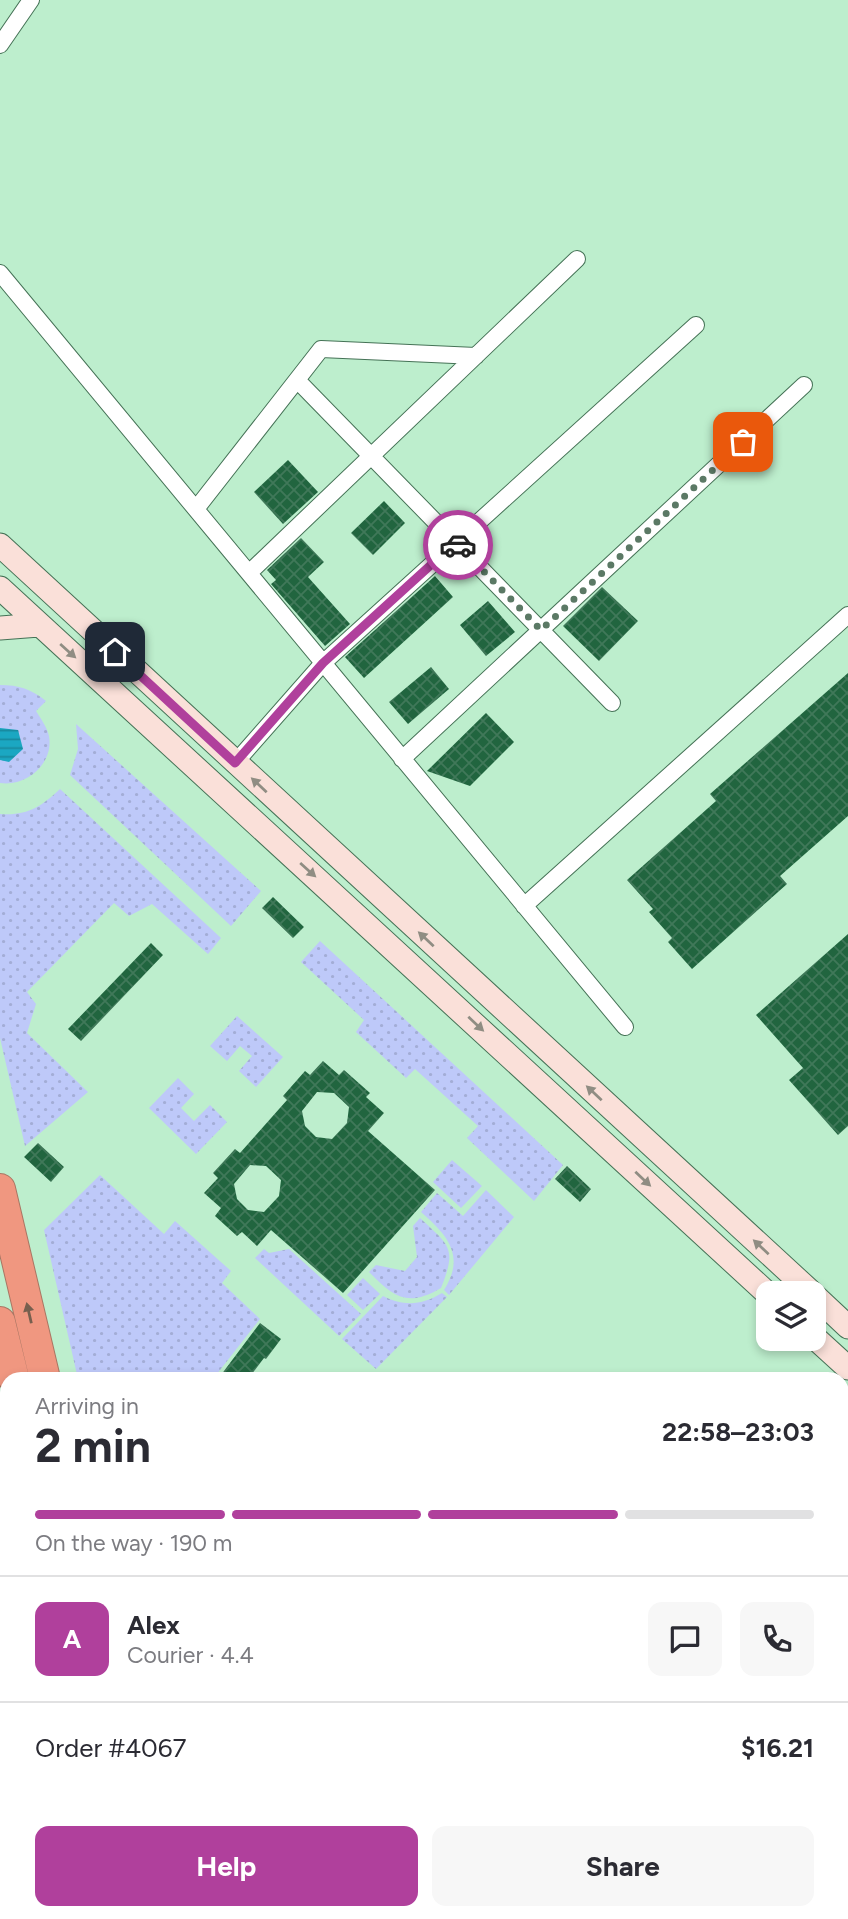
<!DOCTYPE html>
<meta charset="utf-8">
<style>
body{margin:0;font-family:Figtree,sans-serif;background:#f7f7f7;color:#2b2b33;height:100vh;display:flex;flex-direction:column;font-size:26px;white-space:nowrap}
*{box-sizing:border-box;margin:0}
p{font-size:23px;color:#7c7c81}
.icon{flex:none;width:38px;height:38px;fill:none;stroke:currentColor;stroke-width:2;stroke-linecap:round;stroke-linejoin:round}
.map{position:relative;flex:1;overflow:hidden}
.drawer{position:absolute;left:0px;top:1372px;width:849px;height:548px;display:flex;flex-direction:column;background:#fff;border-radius:21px 21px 0 0;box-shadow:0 4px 10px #0003}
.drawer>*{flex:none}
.controls{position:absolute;left:756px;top:1281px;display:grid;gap:14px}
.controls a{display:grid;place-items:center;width:70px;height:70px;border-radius:14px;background:#fff;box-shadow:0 4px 10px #0003;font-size:35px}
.pin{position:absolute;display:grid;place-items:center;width:60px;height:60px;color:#fff;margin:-30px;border-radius:14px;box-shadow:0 4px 10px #0006}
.courier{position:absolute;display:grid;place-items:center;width:70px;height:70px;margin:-35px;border:5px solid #b0409c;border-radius:50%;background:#fff;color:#222;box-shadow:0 2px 9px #0007}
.head em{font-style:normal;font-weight:700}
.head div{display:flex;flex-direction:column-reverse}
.head{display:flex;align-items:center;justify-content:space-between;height:119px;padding:0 35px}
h1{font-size:46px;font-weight:700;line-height:52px}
.bar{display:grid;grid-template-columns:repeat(4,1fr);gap:10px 7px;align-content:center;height:84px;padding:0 35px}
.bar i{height:9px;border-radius:5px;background:#e1e1e2}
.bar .on{background:#b0409c}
.bar p{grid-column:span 4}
.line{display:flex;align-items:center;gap:18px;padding:0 35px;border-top:2px solid #e1e1e2}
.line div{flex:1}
.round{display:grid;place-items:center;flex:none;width:74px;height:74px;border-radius:14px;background:#f7f7f7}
.action{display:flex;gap:14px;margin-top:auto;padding:14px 35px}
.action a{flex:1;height:80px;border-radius:14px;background:#b0409c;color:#fff;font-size:28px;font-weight:700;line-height:80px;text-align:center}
.action a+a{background:#f7f7f7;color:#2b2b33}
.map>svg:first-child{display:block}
</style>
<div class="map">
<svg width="848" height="1919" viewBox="0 0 848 1919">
<defs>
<pattern id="grass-dots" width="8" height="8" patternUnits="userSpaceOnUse" patternTransform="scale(1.75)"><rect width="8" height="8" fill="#bec9f9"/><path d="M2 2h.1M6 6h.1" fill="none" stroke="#a3add6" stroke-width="1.8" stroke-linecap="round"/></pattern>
<pattern id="water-rules" width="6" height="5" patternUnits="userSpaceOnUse" patternTransform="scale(1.75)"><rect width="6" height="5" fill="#1ba7c2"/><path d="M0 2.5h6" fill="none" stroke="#18899e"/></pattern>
<pattern id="building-cross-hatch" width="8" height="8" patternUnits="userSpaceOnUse" patternTransform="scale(1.75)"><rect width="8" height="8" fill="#21653f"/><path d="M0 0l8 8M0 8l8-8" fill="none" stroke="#407859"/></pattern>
</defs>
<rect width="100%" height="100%" fill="#bdeecd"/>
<path fill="url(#grass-dots)" d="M0,685C19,685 31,689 46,701L36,711C41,719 47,727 49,736C54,764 26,787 0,783Z
M76,724L261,891L231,926L70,775L78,749Z
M60,789L221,938L208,954L152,904L129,916L114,903L27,992L36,1004L27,1033L88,1092L25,1146L0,1038V814C27,816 41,807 60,789Z
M320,941L563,1165L534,1201L467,1138L478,1126L415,1069L406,1078L356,1032L364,1020L301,962Z
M237,1016L283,1057L256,1087L239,1071L252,1056L240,1046L227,1061L210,1046Z
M178,1078L194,1094L181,1108L194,1121L210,1105L227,1122L196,1154L149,1108Z
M452,1160L482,1186L461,1208L433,1182Z
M100,1175L164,1234L175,1221L231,1271L222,1283L260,1319L213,1379H78L44,1230Z
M486,1190L514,1217L449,1295L444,1290C466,1255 447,1235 421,1212L437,1193L463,1216Z
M420,1218C450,1246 457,1248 441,1288C407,1308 394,1297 369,1272L376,1265L405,1271L417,1257L413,1226Z
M264,1249L269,1253L289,1249L361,1314L339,1336L255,1258Z
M363,1278L380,1294L363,1310L347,1295Z
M442,1293L447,1297L376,1369L342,1339L383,1296C405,1307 422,1305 442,1293Z"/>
<path fill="url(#water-rules)" d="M0,728L18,730L23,749L9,762L0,760Z"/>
<path fill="url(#building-cross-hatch)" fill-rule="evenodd" d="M288,460L318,492L283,524L254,492Z
M384,501L405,523L373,555L351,533Z
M301,538L324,562L308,577L350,624L325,646L271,584L276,580L267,570Z
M435,576L453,597L364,678L345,657Z
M602,587L638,621L599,661L563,626Z
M488,601L515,632L486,656L460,625Z
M431,667L449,689L408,724L389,702Z
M848,673V816L780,876L787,884L692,969L668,942L672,938L649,912L653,909L627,880L716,801L710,794Z
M486,713L514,742L470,786L427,771Z
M273,897L304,927L293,938L262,908Z
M848,934V1126L838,1135L789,1080L803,1068L756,1015Z
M151,943L163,955L81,1041L68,1029Z
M323,1061L339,1075L344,1070L370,1093L366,1097L384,1113L368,1131L435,1190L343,1293L271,1230L257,1246L242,1232L237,1236L215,1216L221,1208L204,1193L218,1178L213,1173L235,1149L240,1153L287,1100L283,1096L305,1071L310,1075ZM317,1092L334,1093L349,1107L347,1123L332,1139L316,1137L305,1126L302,1111ZM250,1165L266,1166L281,1180L279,1196L264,1212L248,1210L237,1199L234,1184Z
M38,1143L64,1167L51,1182L24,1157Z
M567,1166L591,1189L580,1202L555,1179Z
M260,1323L281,1339L266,1359L264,1358L248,1379H218Z"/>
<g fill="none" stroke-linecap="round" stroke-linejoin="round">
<g stroke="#457256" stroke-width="18">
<path id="street" d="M0,45L31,0
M0,273L625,1027
M297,380L612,703
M196,509L321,349L476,356
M249,573L577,259
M402,759L804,385
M235,763L323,663L696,325
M524,906L848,615
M0,1467L7,1465
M0,1621L7,1618
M0,1755L7,1754
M842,1804L848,1799
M842,1831L848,1836
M467,1913L470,1919
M777,1913L785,1919
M701,1919L708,1913"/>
</g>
<g stroke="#457256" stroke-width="25">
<path id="secondary" d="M0,545L812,1293
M0,588L768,1294
M0,628L39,625
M814,1295L848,1327
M814,1337L848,1368
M842,1452L848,1446
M303,1919L310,1913"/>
</g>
<g stroke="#a97663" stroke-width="32">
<path id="highway" d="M0,1189L45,1379
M0,1322L14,1379
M139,1913L141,1919
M170,1913L171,1919"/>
</g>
<use href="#street" stroke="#fff" stroke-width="16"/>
<use href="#secondary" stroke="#fae0d9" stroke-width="23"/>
<use href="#highway" stroke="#f09780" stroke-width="30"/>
</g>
<defs><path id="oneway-solid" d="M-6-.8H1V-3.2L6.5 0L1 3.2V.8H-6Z" transform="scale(1.75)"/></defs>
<g fill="#908d83">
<use href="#oneway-solid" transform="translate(68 651) rotate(42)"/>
<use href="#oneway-solid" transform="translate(259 785) rotate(-137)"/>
<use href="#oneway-solid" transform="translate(308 870) rotate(42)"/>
<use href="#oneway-solid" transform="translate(426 939) rotate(-137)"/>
<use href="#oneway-solid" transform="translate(476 1024) rotate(43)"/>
<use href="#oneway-solid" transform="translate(594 1093) rotate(-137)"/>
<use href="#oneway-solid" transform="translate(643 1179) rotate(43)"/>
<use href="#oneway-solid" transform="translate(761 1247) rotate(-137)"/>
</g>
<use fill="#775f4e" href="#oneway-solid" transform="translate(29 1313) rotate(-103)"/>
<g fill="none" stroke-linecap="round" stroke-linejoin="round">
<path stroke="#5b7965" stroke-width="7" stroke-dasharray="0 12.6" d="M458,545L541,630L743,442"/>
<path stroke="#b0409c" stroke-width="9" d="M115,652L235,763L323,663L455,543L458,545"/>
</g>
</svg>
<div class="controls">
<a><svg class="icon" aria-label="layers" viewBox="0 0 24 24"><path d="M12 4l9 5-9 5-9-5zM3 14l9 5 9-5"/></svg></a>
</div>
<div class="pin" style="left:743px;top:442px;background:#ea580c"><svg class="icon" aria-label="bag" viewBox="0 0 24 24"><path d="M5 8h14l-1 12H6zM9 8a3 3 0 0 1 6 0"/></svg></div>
<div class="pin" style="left:115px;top:652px;background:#1f2937"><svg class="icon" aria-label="home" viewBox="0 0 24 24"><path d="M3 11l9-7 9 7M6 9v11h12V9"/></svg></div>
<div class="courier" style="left:458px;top:545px"><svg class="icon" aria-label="car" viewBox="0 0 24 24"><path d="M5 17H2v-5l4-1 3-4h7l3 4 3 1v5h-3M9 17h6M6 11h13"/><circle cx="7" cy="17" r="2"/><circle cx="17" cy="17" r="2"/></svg></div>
<section class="drawer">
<div class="head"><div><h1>2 min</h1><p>Arriving in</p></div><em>22:58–23:03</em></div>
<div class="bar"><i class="on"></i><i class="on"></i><i class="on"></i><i></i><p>On the way · 190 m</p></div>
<div class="line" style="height:126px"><b class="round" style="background:#b0409c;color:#fff">A</b><div><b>Alex</b><p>Courier · 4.4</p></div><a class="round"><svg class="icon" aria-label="chat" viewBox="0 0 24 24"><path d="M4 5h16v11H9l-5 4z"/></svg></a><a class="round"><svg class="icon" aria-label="phone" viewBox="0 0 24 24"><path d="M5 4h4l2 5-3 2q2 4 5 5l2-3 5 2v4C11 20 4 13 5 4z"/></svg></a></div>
<div class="line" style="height:91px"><div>Order #4067</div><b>$16.21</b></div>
<div class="action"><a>Help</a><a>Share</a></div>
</section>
</div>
